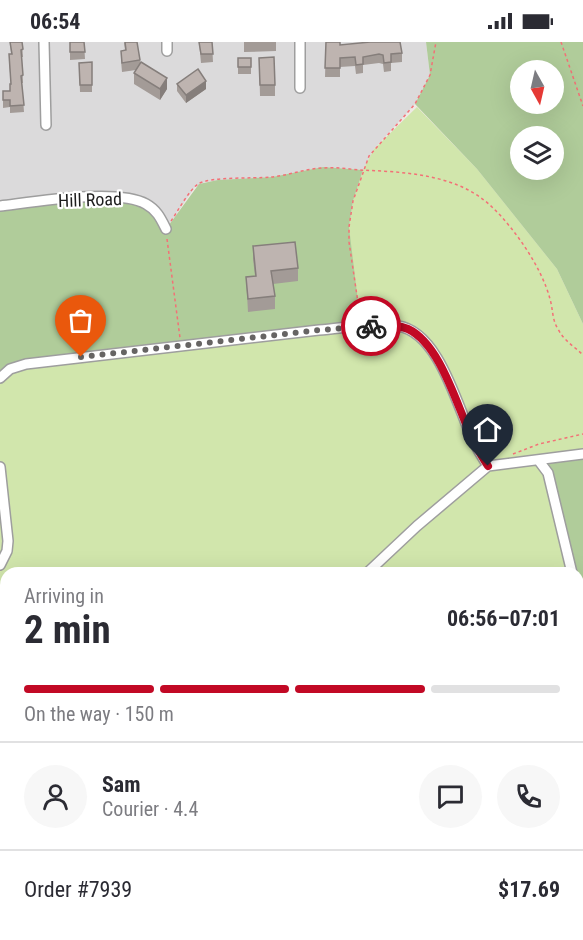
<!DOCTYPE html>
<meta charset="utf-8">
<style>
body{margin:0;font-family:"Roboto Condensed",sans-serif;background:#f7f7f7;color:#2b2b33;height:100vh;display:flex;flex-direction:column;font-size:22px;white-space:nowrap}
*{box-sizing:border-box;margin:0}
p{font-size:20px;color:#7c7c81}
.icon{flex:none;width:33px;height:33px;fill:none;stroke:currentColor;stroke-width:2;stroke-linecap:round;stroke-linejoin:round}
.map{position:relative;flex:1;overflow:hidden}
.panel{position:absolute;left:0px;top:525px;width:584px;height:374px;display:flex;flex-direction:column;background:#fff;border-radius:18px 18px 0 0;box-shadow:0 6px 24px #0002}
.panel>*{flex:none}
.needle{width:39px;rotate:172deg}
.tools{position:absolute;left:510px;top:18px;display:grid;gap:12px}
.tools a{display:grid;place-items:center;width:54px;height:54px;border-radius:50%;background:#fff;box-shadow:0 6px 24px #0002;font-size:30px}
.pin{position:absolute;display:grid;place-items:center;width:51px;height:51px;color:#fff;margin:-62px -26px;border-radius:50% 50% 50% 0;rotate:-45deg;box-shadow:0 0 6px #0007}
.pin .icon{rotate:45deg}
.courier{position:absolute;display:grid;place-items:center;width:60px;height:60px;margin:-30px;border:4px solid #c20925;border-radius:50%;background:#fff;color:#222;box-shadow:0 2px 8px #0007}
.overview em{font-style:normal;font-weight:700}
.overview div{display:flex;flex-direction:column-reverse}
.overview{display:flex;align-items:center;justify-content:space-between;height:102px;padding:0 24px}
h1{font-size:39px;font-weight:700;line-height:45px}
.bar{display:grid;grid-template-columns:repeat(4,1fr);gap:9px 6px;align-content:center;height:72px;padding:0 24px}
.bar i{height:8px;border-radius:4px;background:#e1e1e2}
.bar .on{background:#c20925}
.bar p{grid-column:span 4}
.line{display:flex;align-items:center;gap:15px;padding:0 24px;border-top:2px solid #e1e1e2}
.line div{flex:1}
.round{display:grid;place-items:center;flex:none;width:63px;height:63px;border-radius:32px;background:#f7f7f7}
.status{display:flex;justify-content:space-between;align-items:center;height:42px;padding:0 30px;background:#fff;direction:ltr}
.status svg{height:16px;fill:currentColor}
.map>svg:first-child{display:block}
</style>
<div class="status"><b>06:54</b><svg viewBox="0 0 49 12"><path d="M0 12V9h3v3zM5 12V6h3v6zM10 12V3h3v9zM15 12V0h3v12zM26 1h20v11H26zM47 4h2v5h-2z"/></svg></div>
<div class="map">
<svg width="583" height="898" viewBox="0 0 583 898">
<rect width="100%" height="100%" fill="#eee9e4"/>
<path fill="#dbdadb" d="M0,0H426L430,33L415,62L374,107L363,128L323,125L272,135L205,140L195,145L166,187L0,164Z"/>
<path fill="#eed4d7" d="M382,892L450,893L451,898H335Z"/>
<path fill="#e7d6e6" d="M0,785H6V892L246,893L244,898H0Z"/>
<path fill="#d1e6ac" d="M417,65L477,127L557,227L583,282V412L544,425L572,531H6V682L0,681V336L10,327L358,259L349,200V185L353,159L363,128L374,107Z
M247,893H382L335,898H254Z"/>
<path fill="#b0cc9a" fill-rule="evenodd" d="M426,0H583V282L557,227L477,127L415,62L430,33ZM554,28V62H520V28ZM554,94V128H520V94Z
M323,125L363,128L353,159L349,185L361,284L26,322L0,336V164L90,155L147,162L166,187L199,142L218,138L272,135Z
M583,412V571L578,551V531H572L559,471L539,419Z
M583,587V898H451L448,893L578,892V602Z
M0,681L6,682V785H0Z"/>
<g fill="none" stroke-linecap="round" stroke-linejoin="round">
<g stroke="#9e9e9e" stroke-width="12">
<path id="minor" d="M44,0L46,83
M300,0V46
M167,9V0
M0,164C34,160 118,146 146,162C157,168 161,177 166,187
M0,336L10,327L26,322L319,288C345,286 373,280 398,284C440,290 458,368 474,400C478,408 483,416 488,424
M539,419L548,431L572,531
M0,425L8,499L7,509L0,523
M367,531L417,484L488,424L583,412
M578,551L583,571
M578,602L583,587
M0,681L6,682
M578,790L583,776
M0,842L6,898
M247,892L254,898
M335,898L382,892"/>
</g>
<path stroke="#f37076" stroke-width="1.5" stroke-dasharray="3 3" stroke-linecap="butt" d="M561,0L583,64
M171,179C178,169 189,148 198,142C211,134 253,137 270,135C288,134 306,126 324,126C336,125 348,127 360,128C405,130 458,132 492,165C515,187 542,226 550,257C553,267 552,278 558,287C564,299 574,304 583,313
M167,197L180,296
M360,274L349,200V185L353,159L369,114L415,62L430,33L436,0
M513,412L539,402L583,392"/>
<use href="#minor" stroke="#fff" stroke-width="9"/>
</g>
<path fill="#a39b97" d="M10,0H22L23,15H22L23,41H22L24,70L10,71V65L3,66V49H10L11,42L9,20V12H11Z
M70,0H84L85,17L70,18Z
M124,0L140,18V21L167,47L160,58L134,42V31L136,28L122,30L121,18V9L125,8Z
M199,0H212L213,20L201,21Z
M244,0H276V9L244,10Z
M326,0L340,3L402,11V20L391,21V29L384,30L383,22L379,21L363,23V31L356,32L355,24L340,25V35H325Z
M238,16H251V32H238Z
M259,16L275,43V54H260Z
M92,20V50H80L79,21Z
M177,42L206,47L186,61L177,49Z
M253,204L298,226V239L273,242L275,254V267L248,270L246,235L255,234L253,217Z"/>
<path fill="#857e7b" d="M167,36V47L160,58V47Z
M206,39V47L186,61V53Z"/>
<path fill="#beb4b0" stroke="#857e7b" stroke-width="1.5" d="M10,0H22L23,7L21,8L23,33L21,34L24,63L10,64V58H3V49H10V42H11L9,12H12Z
M70,0H84L85,10H70Z
M125,0H137L140,18L122,21L121,9L126,8Z
M199,0H212L213,12H201Z
M326,0H340V3L370,0H400L402,11L391,12V20L384,21L383,13L379,12L363,15V22L356,23L355,15L340,16V26H325Z
M274,15L275,43H260L259,16Z
M238,16H251V25H238Z
M92,20V43H80L79,21Z
M141,20L167,36L160,47L134,31Z
M198,27L206,39L186,53L177,42Z
M295,200L298,226L271,229L275,254L248,257L246,235L256,234L253,204Z
M15,892H106L107,898H15Z"/>
<g fill="none" stroke-linecap="round" stroke-linejoin="round">
<path stroke="#666463" stroke-width="6" stroke-dasharray="0 10.8" d="M81,315L320,288L371,284"/>
<path stroke="#c20925" stroke-width="8" d="M371,284C383,284 397,282 408,287C442,303 458,369 474,400C478,409 483,416 488,424"/>
</g>
<g text-anchor="middle" stroke-width="4.5" stroke-linejoin="round" paint-order="stroke">
<g font-size="18" fill="#1d1d1d" stroke="#fff">
<text transform="translate(90 158) rotate(-2)" y="6">Hill Road</text>
</g>
</g>
</svg>
<div class="tools">
<a><svg class="needle" viewBox="-14 -14 28 28"><path d="M0-13l5 13h-10z" fill="#e53935"/><path d="M0 13l5-13h-10z" fill="#7c7c81"/></svg></a>
<a><svg class="icon" aria-label="layers" viewBox="0 0 24 24"><path d="M12 4l9 5-9 5-9-5zM3 14l9 5 9-5"/></svg></a>
</div>
<div class="pin" style="left:81px;top:315px;background:#ea580c"><svg class="icon" aria-label="bag" viewBox="0 0 24 24"><path d="M5 8h14l-1 12H6zM9 8a3 3 0 0 1 6 0"/></svg></div>
<div class="pin" style="left:488px;top:424px;background:#1f2937"><svg class="icon" aria-label="home" viewBox="0 0 24 24"><path d="M3 11l9-7 9 7M6 9v11h12V9"/></svg></div>
<div class="courier" style="left:371px;top:284px"><svg class="icon" aria-label="bike" viewBox="0 0 24 24"><circle cx="6" cy="16" r="4"/><circle cx="18" cy="16" r="4"/><path d="M6 16l4-8h5l3 8M10 8l3 8H6M13 5h3"/></svg></div>
<section class="panel">
<div class="overview"><div><h1>2 min</h1><p>Arriving in</p></div><em>06:56–07:01</em></div>
<div class="bar"><i class="on"></i><i class="on"></i><i class="on"></i><i></i><p>On the way · 150 m</p></div>
<div class="line" style="height:108px"><a class="round"><svg class="icon" aria-label="person" viewBox="0 0 24 24"><circle cx="12" cy="8" r="4"/><path d="M4 21q1-7 8-7t8 7"/></svg></a><div><b>Sam</b><p>Courier · 4.4</p></div><a class="round"><svg class="icon" aria-label="chat" viewBox="0 0 24 24"><path d="M4 5h16v11H9l-5 4z"/></svg></a><a class="round"><svg class="icon" aria-label="phone" viewBox="0 0 24 24"><path d="M5 4h4l2 5-3 2q2 4 5 5l2-3 5 2v4C11 20 4 13 5 4z"/></svg></a></div>
<div class="line" style="height:78px"><div>Order #7939</div><b>$17.69</b></div>
</section>
</div>
